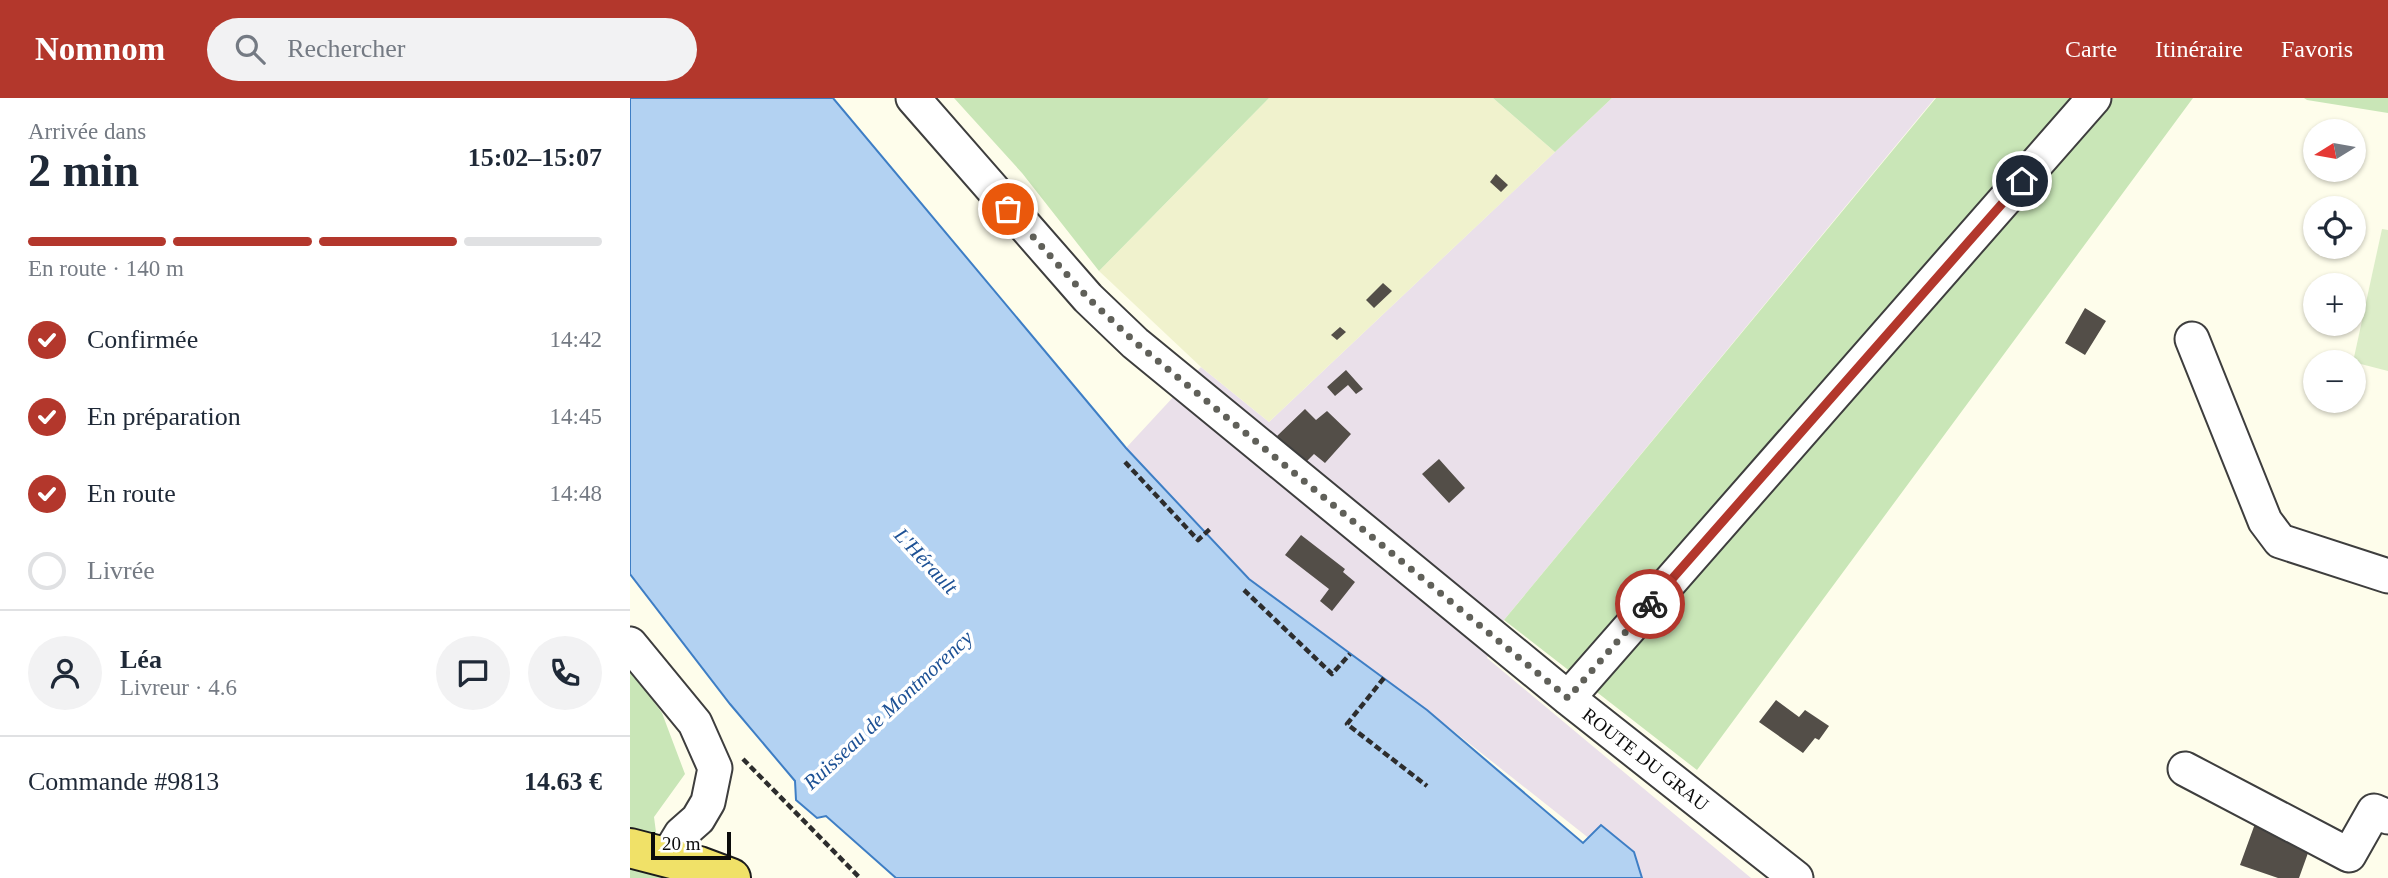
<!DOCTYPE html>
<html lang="fr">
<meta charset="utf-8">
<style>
body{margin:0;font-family:Georgia,serif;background:#f2f2f3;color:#1f2937;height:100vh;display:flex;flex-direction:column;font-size:26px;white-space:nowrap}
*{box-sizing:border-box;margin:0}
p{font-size:23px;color:#747a83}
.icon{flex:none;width:38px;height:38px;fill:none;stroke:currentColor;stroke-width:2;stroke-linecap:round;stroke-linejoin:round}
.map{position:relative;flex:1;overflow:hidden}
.panel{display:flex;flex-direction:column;background:#fff;width:630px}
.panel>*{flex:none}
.needle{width:46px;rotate:259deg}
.controls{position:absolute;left:1673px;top:21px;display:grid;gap:14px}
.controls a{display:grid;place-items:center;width:63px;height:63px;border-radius:50%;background:#fff;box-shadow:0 2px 5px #0004;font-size:35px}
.scale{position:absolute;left:21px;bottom:18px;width:80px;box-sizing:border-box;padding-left:7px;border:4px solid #0b0b0b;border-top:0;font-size:19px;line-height:24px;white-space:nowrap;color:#0b0b0b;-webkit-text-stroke:5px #fff;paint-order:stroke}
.pin{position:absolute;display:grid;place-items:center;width:60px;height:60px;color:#fff;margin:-30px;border:4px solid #fff;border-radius:50%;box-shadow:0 2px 7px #0007}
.courier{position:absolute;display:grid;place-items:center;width:70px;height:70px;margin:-35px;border:5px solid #b3372c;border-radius:50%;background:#fff;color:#222;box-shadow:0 2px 9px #0007}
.overview em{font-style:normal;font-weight:600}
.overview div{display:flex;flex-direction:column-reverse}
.overview{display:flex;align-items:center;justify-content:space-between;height:119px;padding:0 28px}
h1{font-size:46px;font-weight:600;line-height:52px}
.bar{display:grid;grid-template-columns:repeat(4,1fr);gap:10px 7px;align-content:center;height:84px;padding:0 28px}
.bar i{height:9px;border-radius:5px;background:#e0e1e3}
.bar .on{background:#b3372c}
.bar p{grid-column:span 4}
.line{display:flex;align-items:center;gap:18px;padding:0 28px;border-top:2px solid #e0e1e3}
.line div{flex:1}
.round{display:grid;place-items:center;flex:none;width:74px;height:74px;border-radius:37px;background:#f2f2f3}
ol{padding:0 28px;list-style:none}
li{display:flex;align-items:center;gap:21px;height:77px}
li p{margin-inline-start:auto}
li .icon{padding:7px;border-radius:50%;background:#b3372c;color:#fff;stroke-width:4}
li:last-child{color:#747a83}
li i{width:38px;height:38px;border:4px solid #e0e1e3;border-radius:50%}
header{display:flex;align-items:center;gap:42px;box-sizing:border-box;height:98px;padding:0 35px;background:#b3372c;color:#fff}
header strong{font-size:33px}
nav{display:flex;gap:38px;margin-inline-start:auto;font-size:24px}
.search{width:490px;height:63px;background:#f2f2f3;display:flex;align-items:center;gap:18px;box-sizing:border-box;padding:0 24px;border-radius:38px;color:#747a83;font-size:26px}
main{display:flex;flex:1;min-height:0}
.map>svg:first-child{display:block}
</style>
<header>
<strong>Nomnom</strong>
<div class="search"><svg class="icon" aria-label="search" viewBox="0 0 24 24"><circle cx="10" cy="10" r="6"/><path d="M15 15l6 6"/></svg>Rechercher</div>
<nav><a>Carte</a><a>Itinéraire</a><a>Favoris</a></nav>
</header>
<main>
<section class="panel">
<div class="overview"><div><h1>2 min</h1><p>Arrivée dans</p></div><em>15:02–15:07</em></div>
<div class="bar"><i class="on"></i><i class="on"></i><i class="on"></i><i></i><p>En route · 140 m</p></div>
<ol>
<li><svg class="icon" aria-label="check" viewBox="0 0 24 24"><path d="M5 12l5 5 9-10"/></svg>Confirmée<p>14:42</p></li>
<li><svg class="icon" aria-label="check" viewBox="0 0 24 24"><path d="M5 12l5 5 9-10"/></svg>En préparation<p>14:45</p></li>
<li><svg class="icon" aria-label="check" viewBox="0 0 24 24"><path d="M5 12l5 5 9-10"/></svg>En route<p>14:48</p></li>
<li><i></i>Livrée</li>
</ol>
<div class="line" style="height:126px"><a class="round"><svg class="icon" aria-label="person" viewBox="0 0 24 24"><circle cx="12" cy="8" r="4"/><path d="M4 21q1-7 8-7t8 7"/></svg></a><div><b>Léa</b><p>Livreur · 4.6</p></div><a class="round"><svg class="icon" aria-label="chat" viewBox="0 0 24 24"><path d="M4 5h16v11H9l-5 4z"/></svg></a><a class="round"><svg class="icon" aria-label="phone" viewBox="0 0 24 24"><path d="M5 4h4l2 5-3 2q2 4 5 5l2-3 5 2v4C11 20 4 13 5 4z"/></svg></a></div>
<div class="line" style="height:91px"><div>Commande #9813</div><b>14.63 €</b></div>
</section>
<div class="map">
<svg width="1758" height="780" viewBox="0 0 1758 780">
<rect width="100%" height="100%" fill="#fefdeb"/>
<path fill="#eae0ea" d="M982,0H1305L874,522L857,560L1121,780H1009L797,612L619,481L496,350L571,269L639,324Z"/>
<path fill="#f0f2cd" d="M639,0H863L925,54L639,324L571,269L469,173Z"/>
<path fill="#c9e6b7" d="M324,0H639L469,173L392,75Z
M863,0H982L925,54Z
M1306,0H1563L1067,672L874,522Z
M1674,0H1758V15L1677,2Z
M0,571L32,615L55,676L24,719L32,780H0Z"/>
<path fill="#dcedc8" d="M1752,131L1758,132V273L1723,264Z"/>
<path fill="#b3d2f2" stroke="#3e7ec5" stroke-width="2" d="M0,0H203L496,350L619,481L797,612L953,745L971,727L1004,754L1012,780H266L196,718L187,720L166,702L165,683L100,606L0,476Z"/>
<path fill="#534e48" d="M866,76L878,87L871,94L860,84Z
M753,185L762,193L744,210L736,202Z
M1455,210L1476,223L1455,257L1435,245Z
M710,229L716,234L707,242L701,237Z
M716,272L733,291L726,296L718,287L705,298L697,289Z
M675,311L686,322L697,313L721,336L695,365L684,356L673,367L647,338Z
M809,361L835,390L819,405L792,376Z
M671,437L715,471L713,474L725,484L702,513L690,503L699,491L655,457Z
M1146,602L1169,619L1175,612L1199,628L1189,642L1185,640L1173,655L1129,624Z
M1626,723L1674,741L1670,751L1678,755L1669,780H1648L1610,767Z"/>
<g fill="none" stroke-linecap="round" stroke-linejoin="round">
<g stroke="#3e3e3e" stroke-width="37">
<path id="minor" d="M283,0L458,200L505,245L938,600L1166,780
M1562,241L1635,423L1650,443L1758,478
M0,546L65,625L85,670L78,704L68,721L51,736L37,759
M938,600L1464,0
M1555,671L1719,757L1744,713L1758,719"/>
</g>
<g stroke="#1c1c1c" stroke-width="42">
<path id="major" d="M0,750L69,768L101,780"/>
</g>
<path stroke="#2d2d2d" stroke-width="4.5" stroke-dasharray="7 3.5" stroke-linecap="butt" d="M495,364L568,442L580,431
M614,492L702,576L720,556
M754,580L717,626L797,688
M113,661L230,780"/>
<use href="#minor" stroke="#fff" stroke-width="33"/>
<use href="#major" stroke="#f0e168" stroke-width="38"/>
</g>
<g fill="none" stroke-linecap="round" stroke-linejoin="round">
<path stroke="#606059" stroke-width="7" stroke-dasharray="0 12.6" d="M378,111L458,200L505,244L938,600L1020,506"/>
<path stroke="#b3372c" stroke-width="9" d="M1020,506L1392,83"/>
</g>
<g text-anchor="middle" stroke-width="7" stroke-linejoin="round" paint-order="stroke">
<g font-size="19" fill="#0b0b0b" stroke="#fff">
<text transform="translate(1016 661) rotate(38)" y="7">ROUTE DU GRAU</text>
</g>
<g font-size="21" font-style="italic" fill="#1d5195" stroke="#fff">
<text transform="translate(296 463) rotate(47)" y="7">L'Hérault</text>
<text transform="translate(258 612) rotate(-43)" y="7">Ruisseau de Montmorency</text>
</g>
</g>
</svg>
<div class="controls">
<a><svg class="needle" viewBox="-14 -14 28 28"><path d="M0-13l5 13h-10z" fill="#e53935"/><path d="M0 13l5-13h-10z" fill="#747a83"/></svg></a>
<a><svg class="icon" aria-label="locate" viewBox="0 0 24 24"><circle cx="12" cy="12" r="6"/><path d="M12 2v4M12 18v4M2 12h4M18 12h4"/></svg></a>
<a>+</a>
<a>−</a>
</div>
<div class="scale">20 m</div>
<div class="pin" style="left:378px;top:111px;background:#ea580c"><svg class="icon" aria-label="bag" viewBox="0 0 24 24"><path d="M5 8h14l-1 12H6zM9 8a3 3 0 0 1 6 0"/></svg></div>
<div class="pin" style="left:1392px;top:83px;background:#1f2937"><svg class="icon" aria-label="home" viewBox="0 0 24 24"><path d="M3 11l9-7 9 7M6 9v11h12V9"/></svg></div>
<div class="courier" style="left:1020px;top:506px"><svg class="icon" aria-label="bike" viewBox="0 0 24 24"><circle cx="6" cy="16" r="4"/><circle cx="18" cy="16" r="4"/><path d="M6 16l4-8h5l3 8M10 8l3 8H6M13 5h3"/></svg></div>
</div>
</main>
